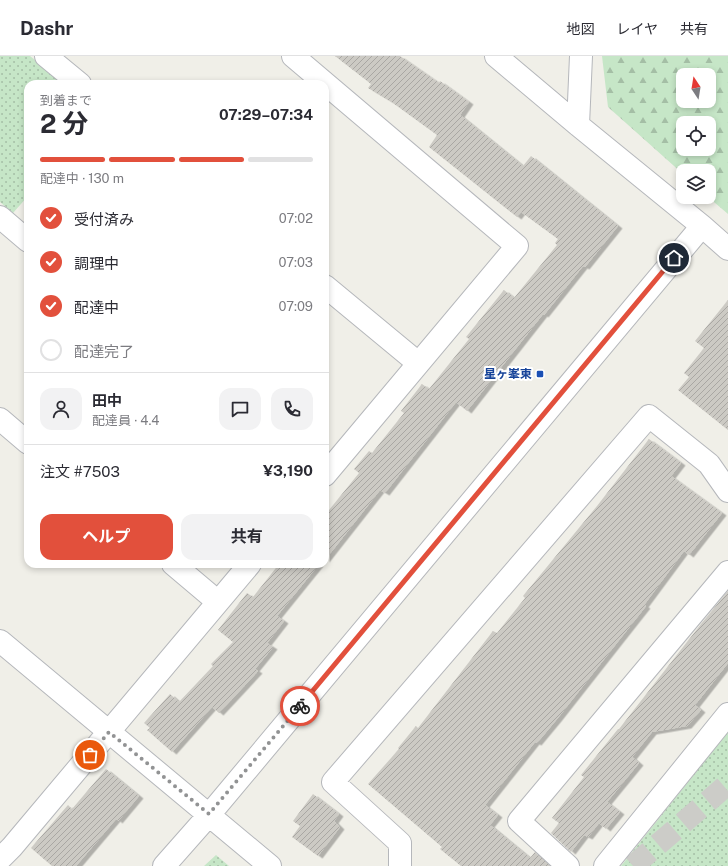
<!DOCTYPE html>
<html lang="ja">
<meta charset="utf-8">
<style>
body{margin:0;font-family:"Public Sans","Noto Sans JP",sans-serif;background:#f2f2f3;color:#2b2b33;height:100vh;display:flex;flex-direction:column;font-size:15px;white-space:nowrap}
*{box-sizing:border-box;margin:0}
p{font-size:13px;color:#7c7c81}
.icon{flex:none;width:22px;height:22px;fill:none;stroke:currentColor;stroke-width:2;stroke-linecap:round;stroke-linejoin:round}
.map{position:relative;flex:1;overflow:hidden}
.side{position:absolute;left:24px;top:24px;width:305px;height:488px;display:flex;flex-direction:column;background:#fff;border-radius:12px;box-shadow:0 2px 6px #0003}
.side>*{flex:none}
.needle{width:26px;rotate:348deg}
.fabs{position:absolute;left:676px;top:12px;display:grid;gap:8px}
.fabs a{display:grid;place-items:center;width:40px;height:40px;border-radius:8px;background:#fff;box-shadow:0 2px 6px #0003;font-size:20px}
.pin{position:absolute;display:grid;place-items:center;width:34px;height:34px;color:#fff;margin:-17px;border:2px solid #fff;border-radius:50%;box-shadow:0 1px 4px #0007}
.courier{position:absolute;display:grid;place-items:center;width:40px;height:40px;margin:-20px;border:3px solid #e2503c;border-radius:50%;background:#fff;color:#222;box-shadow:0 1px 5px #0007}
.overview em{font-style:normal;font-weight:700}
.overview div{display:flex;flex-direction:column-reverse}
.overview{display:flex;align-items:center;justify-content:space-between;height:68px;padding:0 16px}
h1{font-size:26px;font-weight:700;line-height:30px}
.bar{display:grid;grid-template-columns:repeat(4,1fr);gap:6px 4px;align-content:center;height:48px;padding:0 16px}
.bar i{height:5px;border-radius:3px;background:#e1e1e2}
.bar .active{background:#e2503c}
.bar p{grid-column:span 4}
.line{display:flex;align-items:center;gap:10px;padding:0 16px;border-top:1px solid #e1e1e2}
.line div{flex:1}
.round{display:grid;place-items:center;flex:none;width:42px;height:42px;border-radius:12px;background:#f2f2f3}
ol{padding:0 16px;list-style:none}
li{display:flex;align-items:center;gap:12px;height:44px}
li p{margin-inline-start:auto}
li .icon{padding:4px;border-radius:50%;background:#e2503c;color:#fff;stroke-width:4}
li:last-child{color:#7c7c81}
li i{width:22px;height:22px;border:2px solid #e1e1e2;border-radius:50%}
.action{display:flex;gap:8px;margin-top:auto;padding:8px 16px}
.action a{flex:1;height:46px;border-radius:12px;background:#e2503c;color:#fff;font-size:16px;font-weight:700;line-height:46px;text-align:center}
.action a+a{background:#f2f2f3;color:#2b2b33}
header{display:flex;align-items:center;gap:24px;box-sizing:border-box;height:56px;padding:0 20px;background:#fff;border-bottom:1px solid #e1e1e2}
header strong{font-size:19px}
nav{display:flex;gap:22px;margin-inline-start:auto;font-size:14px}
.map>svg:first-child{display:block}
</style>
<header>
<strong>Dashr</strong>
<nav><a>地図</a><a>レイヤ</a><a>共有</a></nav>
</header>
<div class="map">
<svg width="728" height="810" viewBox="0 0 728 810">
<defs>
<pattern id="forest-firs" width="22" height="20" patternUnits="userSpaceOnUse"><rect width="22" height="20" fill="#c6e6c7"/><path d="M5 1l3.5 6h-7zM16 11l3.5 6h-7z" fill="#a4bea5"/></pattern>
<pattern id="park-dots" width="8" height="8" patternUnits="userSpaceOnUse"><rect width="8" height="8" fill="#c6e6c7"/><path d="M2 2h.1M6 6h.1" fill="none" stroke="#a4bea5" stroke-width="1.8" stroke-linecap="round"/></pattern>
<pattern id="building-hatch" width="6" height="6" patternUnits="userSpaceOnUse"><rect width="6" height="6" fill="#cccac4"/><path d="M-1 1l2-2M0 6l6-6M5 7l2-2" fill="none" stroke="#a9a7a3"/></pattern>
<filter id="shadow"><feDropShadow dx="4.5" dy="2.5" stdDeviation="0" flood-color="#0004"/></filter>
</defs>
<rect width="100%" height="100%" fill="#f0efe8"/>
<path fill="url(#forest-firs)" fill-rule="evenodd" d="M602,0H728V158L708,141L709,115H683V118L608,51ZM683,19H709V45H683ZM683,67H709V93H683Z"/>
<path fill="url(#park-dots)" d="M0,0H30L64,28H28V140L13,157L0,146Z
M728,676V810H621Z
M216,799L229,810H204Z"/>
<path fill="url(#building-hatch)" filter="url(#shadow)" d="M335,0H400L439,27L440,25L469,46L460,59L523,110L531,100L618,170L585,211L583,210L544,259L543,258L467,355L456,346L385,437L380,434L325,504V459L359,417L354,413L369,395L372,397L404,357L401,355L422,328L429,333L469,283L466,281L504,234L514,242L557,189L555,187L558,183L521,156L517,161L429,91L437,79L393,47L368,32L371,28Z
M728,244V374L678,334L689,321L684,317L704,292L695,285Z
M649,383L681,407L671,420L722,457L689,499L684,495L644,549L646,550L616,588L557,663L537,687L535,686L485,749L498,759L490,769L530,802L535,796L550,810H461L440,793L442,791L368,728L399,693L398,692L416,670L418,672L493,575L497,577L525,542L523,540L597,450Z
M279,508H319L277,560L284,565L267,587L273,591L255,613L258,615L219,657L212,651L172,696L147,674L150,672L144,667L170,638L179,646L213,610L211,608L233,586L218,574L247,537L253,541Z
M728,535V607L695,649L701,654L687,670L652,676L632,701L639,707L607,746L620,756L606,773L599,767L588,781L584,779L571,796L551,777L559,767L552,762L584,721L581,719L618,673H619L701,568Z
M106,713L139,740L118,765L116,763L76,810H52L31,792L68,749L72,753Z
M313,738L339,758L334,765L340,771L318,800L292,781L300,770L293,765Z"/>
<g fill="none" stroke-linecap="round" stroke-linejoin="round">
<path stroke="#ccccc8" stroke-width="22" stroke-dasharray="22 11" stroke-linecap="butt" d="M633,810L728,728"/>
<g stroke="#b5b7bb" stroke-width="24">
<path id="minor" d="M46,0L80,28
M293,0L517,190L325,419
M578,69L581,0
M0,161L28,185
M702,170L728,193
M325,230L418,307
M0,363L28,387
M173,508L218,546
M0,585L270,810
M0,803L12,791L250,508
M164,810L209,759L702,170L578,69L496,0
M400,810V787L333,726L649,360L709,408L728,435
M568,810L519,765L728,516
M605,810L728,658"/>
</g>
<use href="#minor" stroke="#fff" stroke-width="22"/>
</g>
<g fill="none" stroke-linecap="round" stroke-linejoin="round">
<path stroke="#929394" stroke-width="4" stroke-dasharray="0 7.2" d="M90,699L109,676L209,758L300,650"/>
<path stroke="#e2503c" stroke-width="5" d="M300,650L674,202"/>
</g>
<rect fill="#1a4fb4" stroke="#fff" stroke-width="1.5" x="536" y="314" width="8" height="8" rx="2"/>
<g text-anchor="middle" stroke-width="4" stroke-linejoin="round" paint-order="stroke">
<g font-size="12" font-weight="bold" fill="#164399" stroke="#fff" text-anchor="end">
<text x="532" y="322">星ヶ峯東</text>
</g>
</g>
</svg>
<div class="fabs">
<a><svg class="needle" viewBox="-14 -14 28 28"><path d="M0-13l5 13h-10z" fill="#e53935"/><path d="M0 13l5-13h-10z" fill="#7c7c81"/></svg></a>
<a><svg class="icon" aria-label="locate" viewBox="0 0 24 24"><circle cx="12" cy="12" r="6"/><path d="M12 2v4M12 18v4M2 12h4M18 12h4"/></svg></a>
<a><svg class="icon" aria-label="layers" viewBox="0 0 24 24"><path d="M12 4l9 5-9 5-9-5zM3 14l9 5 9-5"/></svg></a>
</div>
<div class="pin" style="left:90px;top:699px;background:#ea580c"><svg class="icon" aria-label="bag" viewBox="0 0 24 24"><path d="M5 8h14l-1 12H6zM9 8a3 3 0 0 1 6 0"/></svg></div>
<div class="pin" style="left:674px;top:202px;background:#1f2937"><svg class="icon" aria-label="home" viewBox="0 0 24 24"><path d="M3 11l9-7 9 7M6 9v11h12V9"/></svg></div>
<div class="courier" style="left:300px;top:650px"><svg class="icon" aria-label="bike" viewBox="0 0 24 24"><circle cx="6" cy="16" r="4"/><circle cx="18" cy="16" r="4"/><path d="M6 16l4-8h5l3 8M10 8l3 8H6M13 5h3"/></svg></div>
<section class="side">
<div class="overview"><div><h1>2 分</h1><p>到着まで</p></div><em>07:29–07:34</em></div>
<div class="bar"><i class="active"></i><i class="active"></i><i class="active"></i><i></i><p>配達中 · 130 m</p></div>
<ol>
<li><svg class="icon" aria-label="check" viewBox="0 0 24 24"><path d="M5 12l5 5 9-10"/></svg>受付済み<p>07:02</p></li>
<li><svg class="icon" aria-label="check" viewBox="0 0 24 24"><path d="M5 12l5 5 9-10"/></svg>調理中<p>07:03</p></li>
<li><svg class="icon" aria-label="check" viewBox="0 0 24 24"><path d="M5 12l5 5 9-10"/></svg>配達中<p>07:09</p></li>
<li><i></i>配達完了</li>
</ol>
<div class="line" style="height:72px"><a class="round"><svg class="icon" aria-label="person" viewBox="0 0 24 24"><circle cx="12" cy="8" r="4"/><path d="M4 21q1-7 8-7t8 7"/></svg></a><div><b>田中</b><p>配達員 · 4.4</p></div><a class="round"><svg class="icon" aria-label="chat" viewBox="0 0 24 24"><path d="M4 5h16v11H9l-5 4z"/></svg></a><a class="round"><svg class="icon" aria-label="phone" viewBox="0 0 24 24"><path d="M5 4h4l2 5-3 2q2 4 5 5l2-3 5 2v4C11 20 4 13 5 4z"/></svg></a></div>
<div class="line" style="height:52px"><div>注文 #7503</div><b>¥3,190</b></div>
<div class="action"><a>ヘルプ</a><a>共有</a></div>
</section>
</div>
